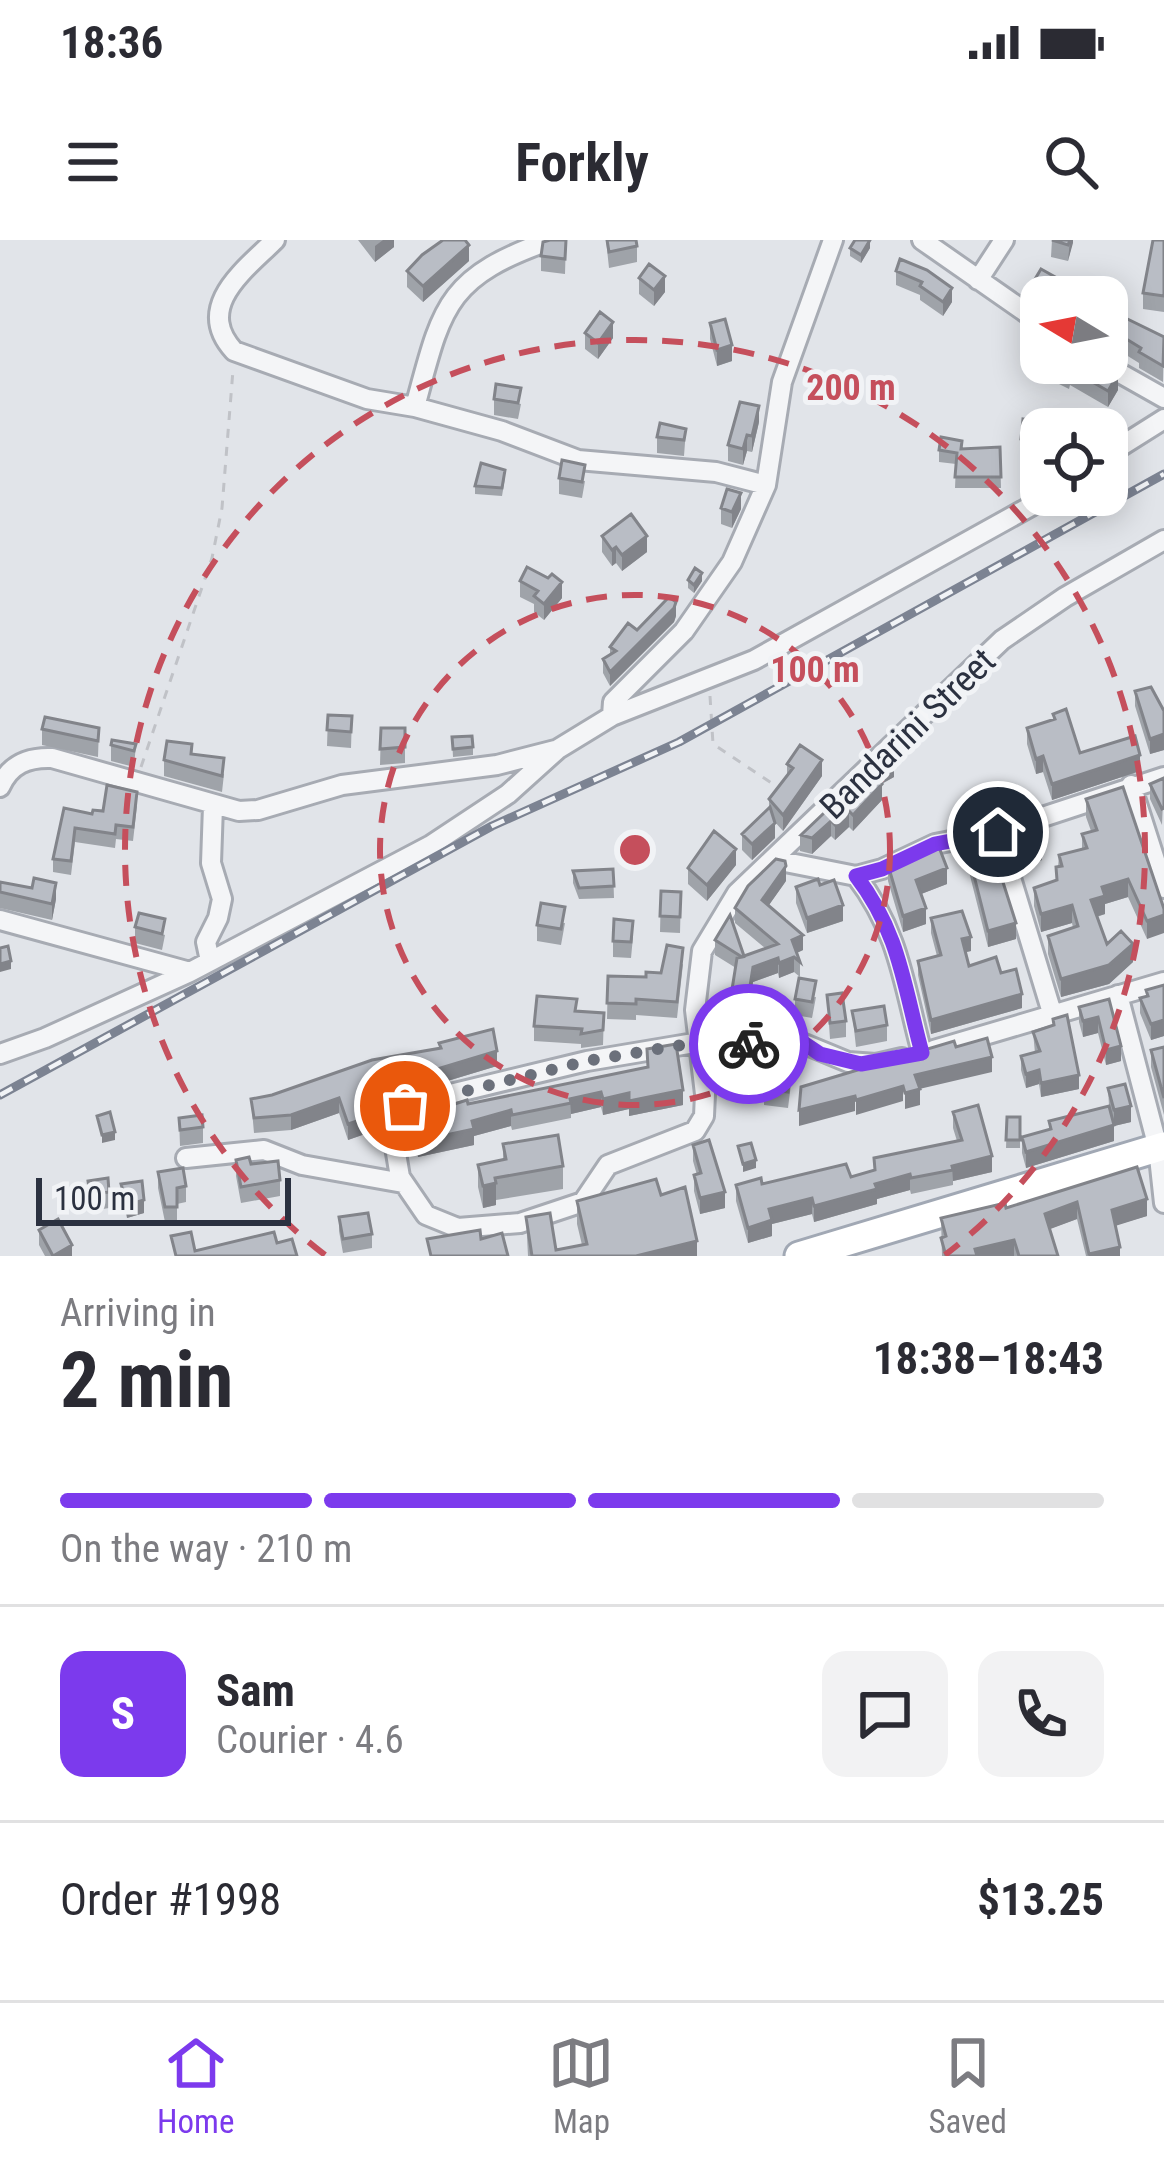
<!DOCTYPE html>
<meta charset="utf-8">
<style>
body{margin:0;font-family:"Roboto Condensed",sans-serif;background:#f2f2f3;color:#2b2b33;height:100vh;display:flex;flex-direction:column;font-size:45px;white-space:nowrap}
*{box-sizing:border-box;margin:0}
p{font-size:39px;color:#7c7c81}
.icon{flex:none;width:66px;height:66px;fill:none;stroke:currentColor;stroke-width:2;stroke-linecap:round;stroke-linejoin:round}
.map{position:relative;height:1016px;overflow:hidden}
.side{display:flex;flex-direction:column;background:#fff;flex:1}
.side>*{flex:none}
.needle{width:78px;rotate:280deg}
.fabs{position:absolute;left:1020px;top:36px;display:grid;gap:24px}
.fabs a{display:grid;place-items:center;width:108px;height:108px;border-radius:24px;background:#fff;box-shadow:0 6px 30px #0003;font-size:60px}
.scale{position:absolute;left:36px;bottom:30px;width:255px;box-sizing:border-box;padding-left:12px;border:6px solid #2b3140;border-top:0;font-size:33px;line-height:42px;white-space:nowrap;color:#2b3140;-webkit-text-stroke:9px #f1f3f6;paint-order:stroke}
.pin{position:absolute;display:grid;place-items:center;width:102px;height:102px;color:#fff;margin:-51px;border:6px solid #fff;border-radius:50%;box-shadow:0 3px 12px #0007}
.courier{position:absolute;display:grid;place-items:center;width:120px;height:120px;margin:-60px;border:9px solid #7c3aed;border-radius:50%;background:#fff;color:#222;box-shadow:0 3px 15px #0007}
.headline em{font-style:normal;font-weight:700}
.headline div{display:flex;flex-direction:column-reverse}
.headline{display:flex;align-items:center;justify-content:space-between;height:204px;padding:0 60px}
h1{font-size:78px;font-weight:700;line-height:90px}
.bar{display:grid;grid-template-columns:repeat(4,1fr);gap:18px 12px;align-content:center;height:144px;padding:0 60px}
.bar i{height:15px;border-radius:9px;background:#e1e1e2}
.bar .active{background:#7c3aed}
.bar p{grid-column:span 4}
.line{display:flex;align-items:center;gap:30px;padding:0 60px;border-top:3px solid #e1e1e2}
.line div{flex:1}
.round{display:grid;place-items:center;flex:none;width:126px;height:126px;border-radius:24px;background:#f2f2f3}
.status{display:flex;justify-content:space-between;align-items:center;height:84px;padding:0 60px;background:#fff;direction:ltr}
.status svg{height:33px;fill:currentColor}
header{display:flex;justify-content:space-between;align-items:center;height:156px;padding:0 60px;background:#fff;font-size:54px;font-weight:700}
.dock{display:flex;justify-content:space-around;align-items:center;height:168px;border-top:3px solid #e1e1e2;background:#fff;font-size:33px;color:#7c7c81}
.dock a{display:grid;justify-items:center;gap:6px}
.dock .active{color:#7c3aed}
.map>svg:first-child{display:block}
</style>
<div class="status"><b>18:36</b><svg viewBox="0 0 49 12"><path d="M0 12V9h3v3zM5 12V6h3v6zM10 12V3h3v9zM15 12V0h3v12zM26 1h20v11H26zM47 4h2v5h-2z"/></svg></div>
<header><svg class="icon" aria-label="menu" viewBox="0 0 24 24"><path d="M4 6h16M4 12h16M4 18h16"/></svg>Forkly<svg class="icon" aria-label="search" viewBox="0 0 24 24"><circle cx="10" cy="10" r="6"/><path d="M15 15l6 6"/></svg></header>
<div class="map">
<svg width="1164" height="1016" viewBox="0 0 1164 1016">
<rect width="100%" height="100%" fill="#e1e4e9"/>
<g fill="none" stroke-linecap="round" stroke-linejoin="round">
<g stroke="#a7abb3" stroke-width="24">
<path id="street" d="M275,0C246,29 193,66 234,111L367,159L415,167L502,191L578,220L716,232L766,245
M922,0L1041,83
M978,40L1004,0
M1102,123L1164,158
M415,167C442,67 445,37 551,0
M1107,215L1164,179
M612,476L613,462L684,391L732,322L766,245L782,142L833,0
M1131,545L1164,648
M0,547C10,524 28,517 52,518L239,571L258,570L342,545L497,525L555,510
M997,592L1053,776
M775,620L856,636C900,693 904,747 922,813
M856,636L882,629L935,604L997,592L1164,537
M0,680L190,732
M210,721L206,702L218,678L222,659L211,623L213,566
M1118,755L1158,908L1164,963
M700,802L587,821L405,865L398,870L392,889L400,937L426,975L458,988L520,983L583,962L608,925L695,891L704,876L705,854L695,770L702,711L737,653L1002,400L1065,357L1164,300
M934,810L1164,742
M0,814L45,798L190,732L431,605L508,554L558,509L612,476L754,420L1051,255
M701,820L785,796L848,822L876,824L902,818
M186,918L264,910L302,925L403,943"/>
</g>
<g stroke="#a1a8b4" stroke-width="33">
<path id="primary" d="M799,1016L1164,906"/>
</g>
<path stroke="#c0c2c7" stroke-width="3" stroke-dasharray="9 9" stroke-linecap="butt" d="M710,456L713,504L779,548
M141,527L212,318L222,268L233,130"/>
<use href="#street" stroke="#f4f5f7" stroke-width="18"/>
<use href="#primary" stroke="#fff" stroke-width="27"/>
<g stroke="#7c8392" stroke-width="9">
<path id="rail" d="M0,855L492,586L679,502L1164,234"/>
</g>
<use href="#rail" stroke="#f1f3f6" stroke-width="4.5" stroke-dasharray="14" stroke-linecap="butt"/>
</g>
<path fill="#9fa3a9" d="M358,0H394V7L375,22Z
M566,0L565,34L541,31V16Z
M606,0L637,6V22L609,28Z
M1052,0H1073L1068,21L1051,17Z
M1164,0V72L1143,69V53Z
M850,8H870L861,23L850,16Z
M900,19L952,62L943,76L920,60V55L896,45V31Z
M469,21L423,62L407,47V31Z
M639,38L665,52L654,66L639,54Z
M1032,44L1091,57H1041V67L1032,60Z
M1107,69L1164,97L1163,142L1139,128V123L1115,108L1112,113L1107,110Z
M710,83L732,121L717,126L710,99Z
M585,93L613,98L598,119L585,109Z
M1041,118V123H1098L1118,150L1108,167L1070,145L1069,149L1041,135Z
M494,159L521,164L518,179L494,175Z
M759,182L752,212L747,211L743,225L728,221V205Z
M686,189L684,216L657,213V197Z
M1041,189V243L1030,244L1032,215L1021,214V199Z
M1000,207L1001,248H955L956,224L939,222V210Z
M505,238L502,256L475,254V246Z
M559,238L585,241L582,258L559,254Z
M721,268L741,269L732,288L721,284Z
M602,296L647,312L622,331L616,323L612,326L602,312Z
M688,340L702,341L694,353L688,348Z
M520,341L562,358L544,380L534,372V364L520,357Z
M676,376L674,382L610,446L603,433V419L610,415V407L637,390Z
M1135,451L1164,471V510L1150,514L1135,466Z
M1053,474L1080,513L1140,531L1052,560L1043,532L1036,534L1027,504V488L1053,480Z
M328,475L352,476L351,508L327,506Z
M99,488L98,517L42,505V489Z
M381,488H405V523L380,525Z
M452,497L473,507V515L453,517Z
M136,504L134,527L111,521V505Z
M192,515L224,534L222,552L164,536V520Z
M787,524L822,536L783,591L774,581L775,598L752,620L742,610V594L769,569V559L787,536Z
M873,526L894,537L882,544V560L853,591L849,587L835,600L831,596L812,614L800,611V595L873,535Z
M1164,538L1162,585L1150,559V544Z
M1086,559L1164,669L1147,699L1128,657L1105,664V674L1097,677L1107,704L1133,722L1109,744L1061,757L1048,714V696L1073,688L1072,683L1041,692L1034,666V648L1057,640L1059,615L1082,609V594L1091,591L1086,577Z
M137,566L133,601L116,599L115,608L75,602L71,635L53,632V619L64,568L92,574Z
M1014,585L1042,620L1022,628L1014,601Z
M965,600L1016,699L988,707L965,616Z
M736,625L707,661L688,644V628Z
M888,625L947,644L921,654L926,684L903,692L888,641Z
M613,629L614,658L579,659L573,643V631Z
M786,641L768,666L803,710L797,713L800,722V737L794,732L779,738L778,733L753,742L747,780L730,777V762L736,728L715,715V700L744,716L765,708L735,683V668Z
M0,642L56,659L52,680L0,668Z
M820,645L843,681L807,693L796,663V647Z
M661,651L681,652L680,693L660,692Z
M931,678L971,711L965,712L969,726L1001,733L1022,768L931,794L918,735V721L937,716L931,693Z
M565,683L561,705L537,701V685Z
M135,687L165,695L162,710L135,703Z
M633,697L631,718L613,717V701Z
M683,724L677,778L636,775V780L607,779L608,736L646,737Z
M1164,745V796L1151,800L1140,773V758L1146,756V750Z
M827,755L846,781V797L830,799Z
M816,757L812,778L795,775V759Z
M1109,759L1121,821L1106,825L1098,793L1083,797L1079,782V767Z
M852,771L887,785V801L856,807Z
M577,772L604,773L603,805L581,808V804L534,801V786Z
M1053,779L1079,849L1041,857L1039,844L1026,848L1021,830V816L1035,813L1033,792L1053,786Z
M439,803L497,826L375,863L379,889L348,900L339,873L291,890L254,893L251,859L272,855L439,808Z
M1164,807V875L1151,827V810Z
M647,809L683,865L629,876V869L603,875L601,867L571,874V878L512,890L511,886L474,896V905L418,917L411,894V878L468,864L647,828Z
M791,844L788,868L764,865V849Z
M1108,848L1131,882L1114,886V901L1026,928L1022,913V897L1049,889V881L1109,866Z
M953,872L992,932L953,941V945L911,954L910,950L877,959V964L814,982L812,974L772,984V996L748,1003L736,961V945L851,937L875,930L957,901L953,888Z
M1007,877H1020V908H1006Z
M179,878L203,887V903L180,906Z
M503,904L563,926V949L496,960V965L483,968L478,947V925L503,920Z
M693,905L725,968L700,974L694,951V935H697L693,921Z
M236,920L251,924L280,940V956L241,963L236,936Z
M1137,927L1147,976L1116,985L1120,1016H1086L1077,979L1049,989L1058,1016H942L941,978L1006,968Z
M158,932L186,946V962L177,964V982H165L158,948Z
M88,941L109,952V968L90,971Z
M121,944L144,973L127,978L121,957Z
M661,955L697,1016H528L526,977L556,1010L582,1005L577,984V961Z
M339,977L372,994V1008L343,1013L339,991Z
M39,990L72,1016H45L39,1005Z"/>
<path fill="#82848a" d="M383,0H394V7L375,22V6Z
M870,0V8L861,23V15Z
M1070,0H1073V3L1068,21Z
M469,5V21L423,62V46Z
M665,36V52L654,66V50Z
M952,48V62L943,76V62Z
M613,82V98L598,119V103Z
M732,105V121L717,126V110Z
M1118,134V150L1108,167V151Z
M759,166V182L752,212V196Z
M747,195V211L743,225V209Z
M741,253V269L732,288V272Z
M647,296V312L622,331V315Z
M616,307V323L612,326V310Z
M702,333V341L694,353V345Z
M562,342V358L544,380V364Z
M676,362V376L674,382L610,446V432Z
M1164,494V510L1150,514V499Z
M1140,515V531L1052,560V544Z
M1043,516V532L1036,534V519Z
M822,520V536L783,591V575Z
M894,521V537L875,547V532Z
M882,544V560L853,591V575Z
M849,571V587L835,600V585Z
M831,581V596L812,614V598Z
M775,583V598L752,620V604Z
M1042,604V620L1022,628V612Z
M736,609V625L707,661V645Z
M786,626V641L762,675V660Z
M947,628V644L916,656V640Z
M1128,639V657L1105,664V674L1091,678V660L1102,647Z
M56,643V659L52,680V664Z
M843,665V681L807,693V678Z
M1072,665V683L1041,692V674Z
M926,668V684L903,692V676Z
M1164,675V693L1147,699V681Z
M1016,683V699L988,707V691Z
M803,695V710L792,715V700Z
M971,697V711L962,713V699Z
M1133,704V722L1109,744L1061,757V739Z
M794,717V732L779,738V723Z
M778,718V733L753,742L747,780V765L753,727Z
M11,721V729L0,732V724Z
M1022,754V768L931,794V780Z
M1098,777V793L1083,797V781Z
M1164,780V796L1151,800V784Z
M1121,806V821L1106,825V810Z
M497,811V826L371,864V849Z
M992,817V832L915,850V835Z
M1039,830V844L1026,848V834Z
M1079,835V849L1041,857V843Z
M903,846V861L856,875V860Z
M920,849V865L905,869V853Z
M683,850V865L629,876V861Z
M601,852V867L571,874L570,859Z
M629,853V869L603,875V859Z
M855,856V871L799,886V870Z
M339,858V873L291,890V875Z
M1131,866V882L1114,886V901L1026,928V912L1114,885V870Z
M511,870V886L474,896V905L418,917V901L472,881Z
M379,874V889L348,900V884Z
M115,892V900L102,903V895Z
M992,916V932L953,941L952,926Z
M756,920V928L743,932V924Z
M910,934V950L877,959V964L814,982V966L875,944Z
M496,943V965L483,968V946Z
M725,952V968L700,974V958Z
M812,958V974L772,984V996L748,1003V988L769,969Z
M1147,959V976L1112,987V970Z
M144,960V973L127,978V965Z
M1077,962V979L1045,991V974Z
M1014,1000V1016H975V1009Z
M697,1001V1016H636Z
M72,1005V1016H53Z
M1120,1007V1016H1089V1014Z"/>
<path fill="#b9bdc5" stroke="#82848a" stroke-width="3" d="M443,0H465L469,5L423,46L407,31L422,15Z
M550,0H566L565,19L541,16L543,2Z
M607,0H636L637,6L609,12Z
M855,0H870L861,15L850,8Z
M1052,0H1070L1068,5Z
M1153,0H1164V56L1143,53Z
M900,19L927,30L952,48L943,62L920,46L922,42L896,31Z
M649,24L665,36L654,50L639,38Z
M1041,29L1091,57H1050L1032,44Z
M1107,69L1164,97L1163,126L1139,112L1141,108L1115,92L1112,97L1107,95Z
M600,72L613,82L598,103L585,93Z
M725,79L732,105L717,110L710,83Z
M1049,123H1098L1118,134L1108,151L1070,129L1069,133Z
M496,144L521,148L518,163L494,159Z
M740,162L759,166L752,196L747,195L743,209L728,205Z
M1023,179L1080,185L1079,189H1041V228L1030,229L1035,201L1021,199Z
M660,183L686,189L684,200L657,197Z
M941,197L962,201L961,209L1000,207L1001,237H955L957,213L939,210Z
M562,220L585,225L582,242L559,238Z
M481,223L505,230L502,248L475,246Z
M727,249L741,253L732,272L721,268Z
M631,274L647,296L622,315L616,307L612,310L602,296Z
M527,327L548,338L552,334L562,342L544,364L534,356L538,351L520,341Z
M695,328L702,333L694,345L688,340Z
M669,357L676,362L674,368L610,432L603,419L616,411L610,407L628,383L637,390Z
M1151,447L1164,471V494L1150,499L1135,451Z
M1066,469L1080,513L1135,496L1140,515L1052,544L1043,516L1036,519L1027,488L1055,479L1053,474Z
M328,475L352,476L351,492L327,490Z
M45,477L99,488L98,501L42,489Z
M381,488H405V507L380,509Z
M472,496L473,507L453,509L452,497Z
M112,500L136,504L134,511L111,505Z
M167,501L192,504L191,514L224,518L222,536L164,520Z
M800,505L822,520L783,575L769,559L793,528L787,524Z
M889,511L894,521L875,532L873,526Z
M868,531L882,544L853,575L849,571L835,585L831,581L812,598L801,595Z
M1164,538V568L1162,569L1150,544Z
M107,545L137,552L133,587L116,585L115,594L75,588L71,621L53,619L64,568L92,574L93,570L103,571Z
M1123,547L1164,669V675L1147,681L1128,639L1102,647L1105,656L1091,660L1107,704L1121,691L1133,704L1109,725L1061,739L1048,696L1078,686L1072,665L1041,674L1034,648L1057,640L1056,627L1062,626L1059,615L1087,608L1082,594L1097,590L1086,559Z
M770,567L775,583L752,604L742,594Z
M1033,579L1042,604L1022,612L1014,585Z
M714,591L736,609L707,645L688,628Z
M987,592L1016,683L988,691L965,600L968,595Z
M937,602L947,628L916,640L926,668L903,676L888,625Z
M776,619L785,621L786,626L762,660L803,695L792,700L800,722L794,717L779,723L778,718L753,727L747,765L730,762L737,718L742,717L715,700L730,675L744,716L778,704L735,668L748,646Z
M613,629L614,646L579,648L573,631Z
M34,638L56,643L52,664L0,652V642L32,648Z
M818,639L820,645L834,640L843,665L807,678L796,647Z
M661,651L681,652L680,677L660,676Z
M541,663L565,667L561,689L537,685Z
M962,671L971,697L962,699L969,726L996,717L1001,733L1016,729L1022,754L931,780L918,721L941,715L931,678Z
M139,673L165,679L162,694L135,687Z
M614,679L633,681L631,702L613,701Z
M667,705L683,708L677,762L636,759V764L607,763L608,736L646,737V732L661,733Z
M8,706L11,721L0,724V708Z
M799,738L816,741L812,762L795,759Z
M1164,745V780L1151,784L1140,758L1148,756L1146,750Z
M842,753L846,781L830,783L827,755Z
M537,756L577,759L575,771L604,773L603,790L581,794L582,789L534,786Z
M1109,759L1121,806L1106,810L1098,777L1083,781L1079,767Z
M884,766L887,785L856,791L852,771Z
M1067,775L1079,835L1041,843L1039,830L1026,834L1021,816L1040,811L1033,792L1054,785L1053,779Z
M493,789L497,811L371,849L379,874L348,884L339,858L291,875L254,878L251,859L272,855L372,820L441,808L439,803Z
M987,798L992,817L915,835L920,849L905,853L903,846L856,860L855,856L799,870L801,847L954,801L956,807Z
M676,804L683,850L629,861V853L603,859L601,852L570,859L571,863L512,875L511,870L472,881L474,889L418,901L411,878L467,860L468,864L648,827L647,809Z
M1164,807V858L1151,810Z
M767,825L791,828L788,852L764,849Z
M1125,844L1131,866L1114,870L1108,848Z
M978,865L992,916L952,926L953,930L911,938L910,934L875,944L877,949L814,966L812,958L769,969L772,980L748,988L736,945L761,938L762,944L846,924L851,937L875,930L874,918L962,900L953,872Z
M1109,866L1114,885L1026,912L1022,897L1051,889L1049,881Z
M110,872L115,892L102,895L97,876Z
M202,875L203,887L180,890L179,878Z
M1007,877H1020V900H1006Z
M558,895L563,926L495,938L496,943L483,946L478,925L506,919L503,904Z
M709,900L725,952L700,958L694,935L701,933L693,905Z
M751,903L756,920L743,924L738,906Z
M249,917L251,924L278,921L280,940L241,947L236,920Z
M1137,927L1147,959L1112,970L1120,1007L1089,1014L1077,962L1045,974L1058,1016H1019L1014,1000L975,1009L977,1016H946L941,998L946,996L941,978L1005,963L1006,968Z
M183,928L186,946L177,948V967H165L158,932Z
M108,938L109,952L90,955L88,941Z
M656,939L661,955L685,947L697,1001L636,1016H532L526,977L550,973L556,1010L587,1004L577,961Z
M142,941L144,960L127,965L121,944Z
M368,973L372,994L343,999L339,977Z
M58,979L72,1005L53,1016L39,990Z
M480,990L481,999L502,993L508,1016H431L427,999Z
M191,992L195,1011L274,992L277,1003L292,999L297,1016H176L171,996Z"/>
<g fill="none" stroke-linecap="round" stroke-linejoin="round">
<path stroke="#6b707b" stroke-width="12" stroke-dasharray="0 21.6" d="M405,866L587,821L700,802L701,820L749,804"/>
<path stroke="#7c3aed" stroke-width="15" d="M749,804L793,796L820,814L861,824L922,813C904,747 900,693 856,636L882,629L935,604L998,592"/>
</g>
<g fill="none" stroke="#c54f5c" stroke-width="6" stroke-dasharray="21 15">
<circle cx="635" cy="610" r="255"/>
<path d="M325 1015A510 510 0 1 1 945 1015"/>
</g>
<g text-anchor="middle" stroke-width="10" stroke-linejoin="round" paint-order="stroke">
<g font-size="36" fill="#2b3140" stroke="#f1f3f6">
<text transform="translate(907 493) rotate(-44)" y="13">Bandarini Street</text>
</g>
</g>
<circle cx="635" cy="610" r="18" fill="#c54f5c" stroke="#f1f3f6" stroke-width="6"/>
<g font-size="36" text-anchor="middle" font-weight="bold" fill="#c54f5c" stroke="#f1f3f6" stroke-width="10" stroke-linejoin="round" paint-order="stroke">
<text x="851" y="160">200 m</text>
<text x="815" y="442">100 m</text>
</g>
</svg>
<div class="fabs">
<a><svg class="needle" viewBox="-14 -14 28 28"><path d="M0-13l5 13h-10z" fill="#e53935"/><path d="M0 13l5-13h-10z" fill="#7c7c81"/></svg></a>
<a><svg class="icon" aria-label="locate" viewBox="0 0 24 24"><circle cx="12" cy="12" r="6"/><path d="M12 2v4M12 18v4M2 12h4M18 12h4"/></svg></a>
</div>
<div class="scale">100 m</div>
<div class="pin" style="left:405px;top:866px;background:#ea580c"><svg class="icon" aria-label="bag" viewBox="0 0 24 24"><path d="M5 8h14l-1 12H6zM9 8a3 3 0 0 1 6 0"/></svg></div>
<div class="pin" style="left:998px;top:592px;background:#1f2937"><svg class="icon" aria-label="home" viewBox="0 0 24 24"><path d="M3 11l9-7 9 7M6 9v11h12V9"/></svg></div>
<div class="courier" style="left:749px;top:804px"><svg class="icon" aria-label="bike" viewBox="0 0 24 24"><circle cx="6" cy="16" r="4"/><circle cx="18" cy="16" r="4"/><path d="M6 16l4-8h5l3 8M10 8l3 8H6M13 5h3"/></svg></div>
</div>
<section class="side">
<div class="headline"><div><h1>2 min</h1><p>Arriving in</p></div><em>18:38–18:43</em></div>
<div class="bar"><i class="active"></i><i class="active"></i><i class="active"></i><i></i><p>On the way · 210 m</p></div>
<div class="line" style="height:216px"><b class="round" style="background:#7c3aed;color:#fff">S</b><div><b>Sam</b><p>Courier · 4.6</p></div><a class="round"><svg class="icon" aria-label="chat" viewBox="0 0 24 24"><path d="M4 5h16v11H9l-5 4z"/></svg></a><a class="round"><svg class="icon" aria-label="phone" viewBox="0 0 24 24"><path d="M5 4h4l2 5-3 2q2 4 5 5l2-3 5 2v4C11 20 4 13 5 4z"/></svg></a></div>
<div class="line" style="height:156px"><div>Order #1998</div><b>$13.25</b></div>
</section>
<nav class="dock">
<a class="active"><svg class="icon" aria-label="home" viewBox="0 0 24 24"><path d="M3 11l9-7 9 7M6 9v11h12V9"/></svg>Home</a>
<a><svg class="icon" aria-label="map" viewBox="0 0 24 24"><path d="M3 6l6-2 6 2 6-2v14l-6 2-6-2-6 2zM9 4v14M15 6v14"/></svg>Map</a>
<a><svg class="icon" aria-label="saved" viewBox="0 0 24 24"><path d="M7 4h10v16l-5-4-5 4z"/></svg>Saved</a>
</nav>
